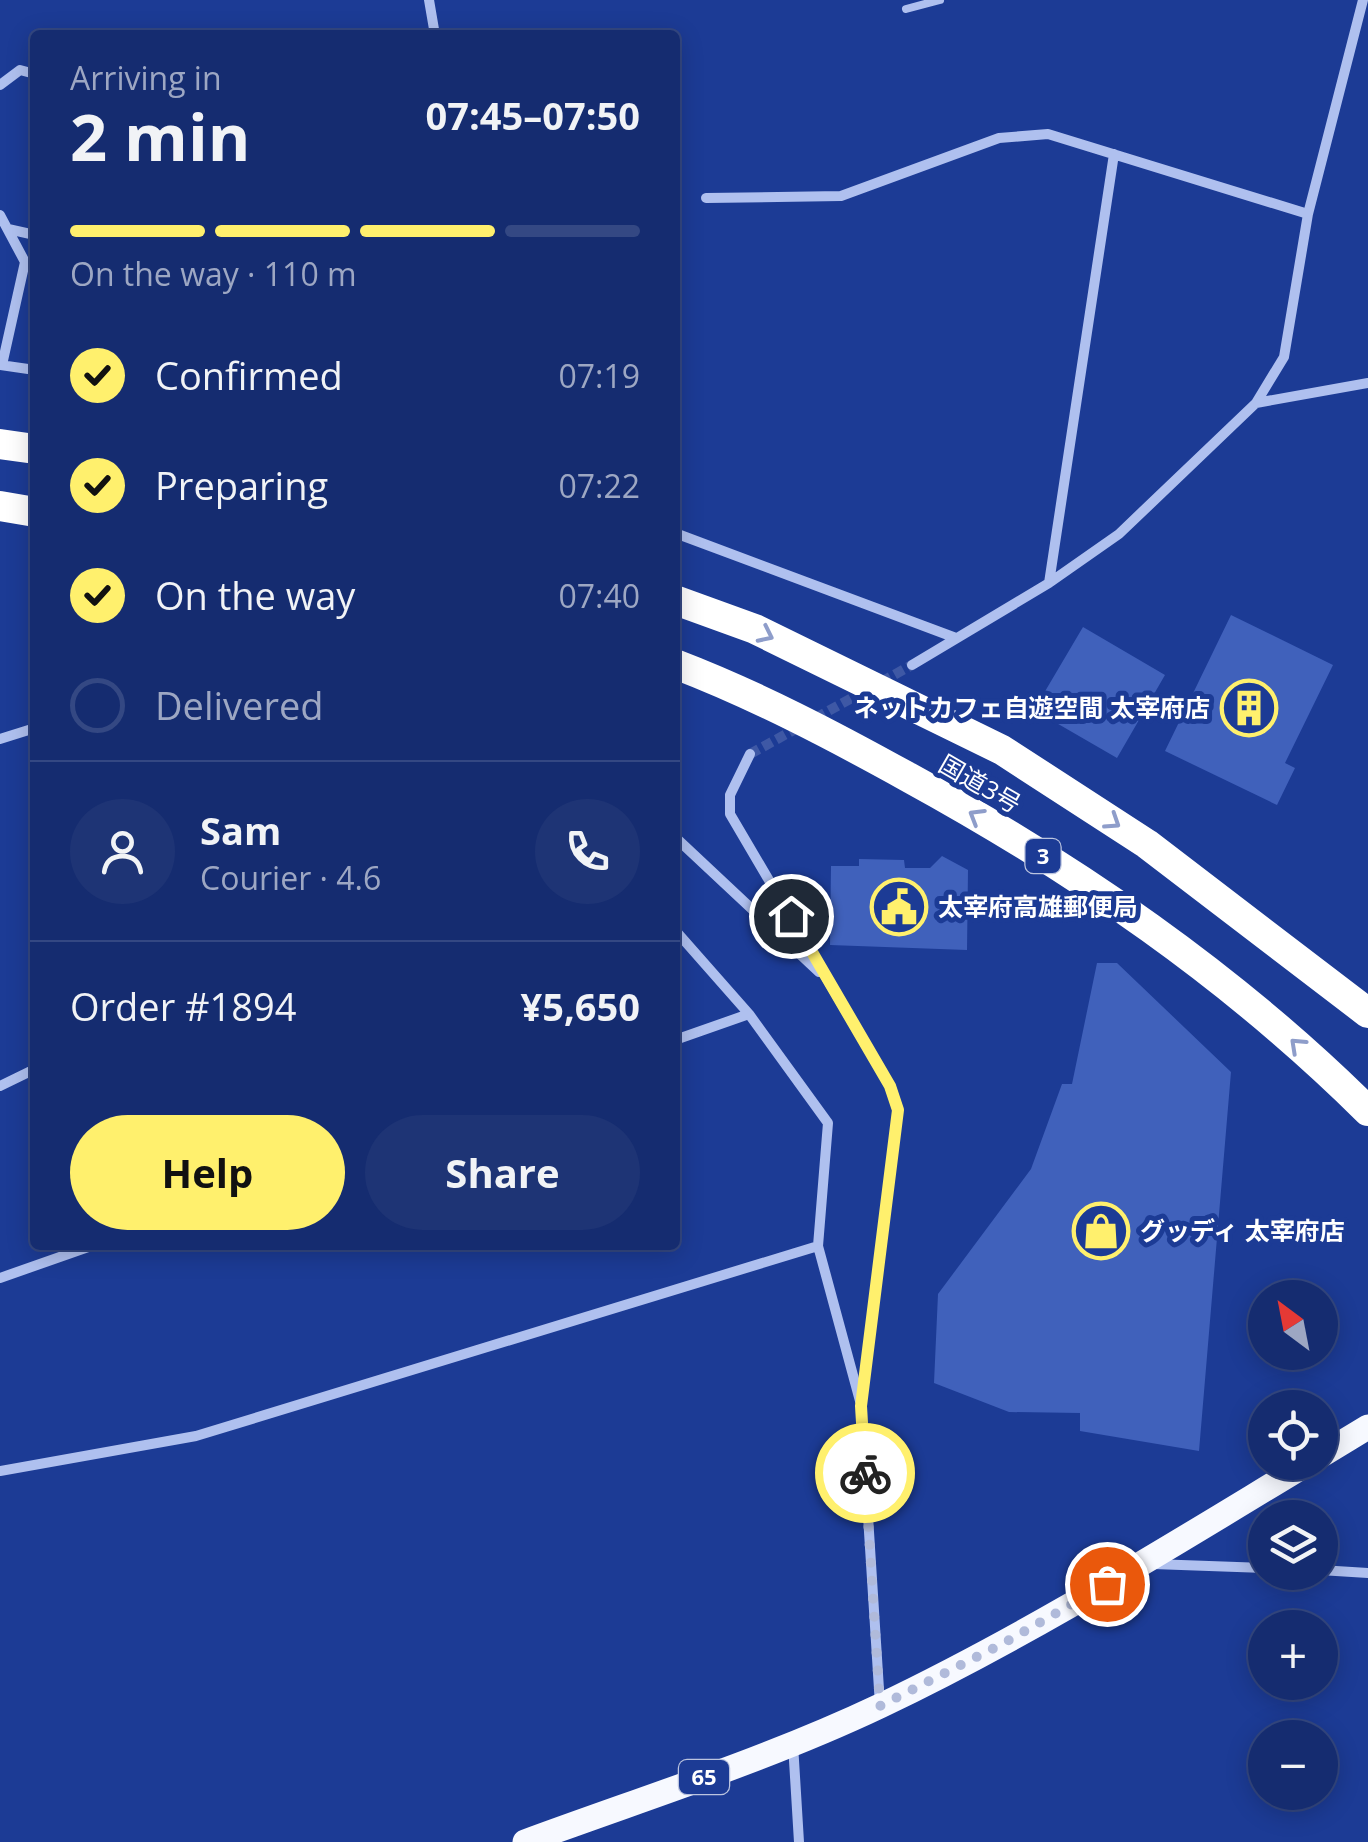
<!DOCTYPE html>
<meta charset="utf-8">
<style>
body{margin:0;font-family:"Open Sans","Noto Sans JP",sans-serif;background:#1e3475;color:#f1f3f6;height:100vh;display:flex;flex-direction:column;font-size:38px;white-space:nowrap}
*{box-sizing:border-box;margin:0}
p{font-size:32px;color:#9da7c3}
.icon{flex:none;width:55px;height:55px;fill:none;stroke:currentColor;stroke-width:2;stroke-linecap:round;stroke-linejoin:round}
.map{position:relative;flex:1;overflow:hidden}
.side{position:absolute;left:30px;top:30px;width:650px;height:1220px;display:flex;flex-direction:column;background:#152c70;border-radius:10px;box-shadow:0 5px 25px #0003,0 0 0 2px #344883}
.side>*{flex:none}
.needle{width:65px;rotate:328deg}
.buttons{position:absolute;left:1248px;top:1280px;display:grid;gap:20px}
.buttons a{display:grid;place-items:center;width:90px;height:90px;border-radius:50%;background:#152c70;box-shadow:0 5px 25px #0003,0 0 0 2px #344883;font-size:50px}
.pin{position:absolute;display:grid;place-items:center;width:85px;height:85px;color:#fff;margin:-42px;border:5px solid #fff;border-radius:50%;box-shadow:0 2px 10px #0007}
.courier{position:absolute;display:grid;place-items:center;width:100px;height:100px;margin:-50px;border:8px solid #fff06d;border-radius:50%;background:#fff;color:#222;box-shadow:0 2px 12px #0007}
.overview em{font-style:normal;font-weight:700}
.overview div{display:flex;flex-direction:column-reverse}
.overview{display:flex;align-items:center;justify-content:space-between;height:170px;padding:0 40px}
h1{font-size:65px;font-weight:700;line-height:75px}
.bar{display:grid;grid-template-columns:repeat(4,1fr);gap:15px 10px;align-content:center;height:120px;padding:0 40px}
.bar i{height:12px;border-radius:8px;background:#344883}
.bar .selected{background:#fff06d}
.bar p{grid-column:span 4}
.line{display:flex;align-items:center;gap:25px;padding:0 40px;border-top:2px solid #344883}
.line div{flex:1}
.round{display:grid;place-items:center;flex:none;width:105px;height:105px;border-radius:52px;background:#1e3475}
ol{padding:0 40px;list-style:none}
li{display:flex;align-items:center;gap:30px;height:110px}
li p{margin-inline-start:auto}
li .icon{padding:10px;border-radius:50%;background:#fff06d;color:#111;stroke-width:4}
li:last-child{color:#9da7c3}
li i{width:55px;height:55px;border:5px solid #344883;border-radius:50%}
.primary-button{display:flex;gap:20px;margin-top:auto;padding:20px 40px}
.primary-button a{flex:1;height:115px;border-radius:60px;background:#fff06d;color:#111;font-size:40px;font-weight:700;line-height:115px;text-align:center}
.primary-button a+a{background:#1e3475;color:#f1f3f6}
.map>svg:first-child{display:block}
</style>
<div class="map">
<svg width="1368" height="1842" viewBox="0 0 1368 1842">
<rect width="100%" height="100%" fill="#1c3b95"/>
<path fill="#4061bb" d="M1231,615L1333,665L1285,763L1295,768L1277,805L1165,751Z
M1083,627L1165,675L1117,758L1034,710Z
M942,856L968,870L967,950L830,945L831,866H859V859L904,860L905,868H930Z
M1097,963H1117L1231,1072L1199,1451L1080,1431V1413L1009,1412L934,1383L938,1294L1031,1169L1062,1084H1072Z"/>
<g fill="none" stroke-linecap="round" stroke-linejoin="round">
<path stroke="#3e58a5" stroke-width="10" stroke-dasharray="10 5" stroke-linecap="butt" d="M750,754L912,665"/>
<path stroke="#afc0ef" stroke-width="8" d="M906,9L940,0"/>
<path stroke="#afc0ef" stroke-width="10" d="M429,0L435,35
M0,85L20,70L35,74
M706,198L841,196L999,138L1048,134L1308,214
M0,215L25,262L2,365
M8,229L35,235
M0,365L35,370
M1256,403L1368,383
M675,533L956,638
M1049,583L1114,154
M912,665L1049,583L1119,534L1256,403L1284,357L1308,214L1363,0
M0,739L35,728
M750,754L730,795V814L890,1086L898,1110L861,1406L880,1705
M675,837L819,972
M675,930L749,1014L828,1123L818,1246L860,1401
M675,1040L749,1014
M0,1086L35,1069
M0,1278L94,1245
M0,1471L196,1436L818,1246
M1153,1564L1265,1568
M1320,1570L1368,1573
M793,1744L799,1842"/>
<path stroke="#f7f9ff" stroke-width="25" d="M1320,1456L1368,1427
M525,1842C644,1798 766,1760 880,1706C1029,1635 1169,1547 1310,1462"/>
<path stroke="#fff" stroke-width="30" d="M0,444L35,449
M0,506L35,512
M675,600L755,629L1002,750L1147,844L1368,1013
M675,664C756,695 832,735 908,777C1076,869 1232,976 1368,1111"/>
</g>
<defs><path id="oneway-chevron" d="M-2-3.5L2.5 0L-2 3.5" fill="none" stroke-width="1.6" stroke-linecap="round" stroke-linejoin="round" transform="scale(2.5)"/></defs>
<g stroke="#8e9dca">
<use href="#oneway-chevron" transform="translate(766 635) rotate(26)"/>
<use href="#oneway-chevron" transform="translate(976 816) rotate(-149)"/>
<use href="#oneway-chevron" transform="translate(1113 822) rotate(33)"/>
<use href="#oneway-chevron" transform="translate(1297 1045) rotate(-137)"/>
</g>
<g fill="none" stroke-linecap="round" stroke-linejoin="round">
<path stroke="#b0bada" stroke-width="10" stroke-dasharray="0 18" d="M865,1473L880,1706L1004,1643L1107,1584"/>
<path stroke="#fff06d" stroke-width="12" d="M791,916L890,1086L898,1110L861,1406L865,1473"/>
</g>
<defs>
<g id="building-ring" transform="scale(2.875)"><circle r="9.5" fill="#1c3b95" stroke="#fff06d" stroke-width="1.5"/><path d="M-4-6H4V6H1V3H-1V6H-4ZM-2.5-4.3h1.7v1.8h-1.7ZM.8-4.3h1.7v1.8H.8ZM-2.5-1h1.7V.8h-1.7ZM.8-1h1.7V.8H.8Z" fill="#fff06d"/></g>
<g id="civic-ring" transform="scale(2.875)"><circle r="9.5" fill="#1c3b95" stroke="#fff06d" stroke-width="1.5"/><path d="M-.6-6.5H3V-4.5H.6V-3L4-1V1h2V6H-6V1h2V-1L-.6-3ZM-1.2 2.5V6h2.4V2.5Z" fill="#fff06d"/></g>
<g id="shop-ring" transform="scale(2.875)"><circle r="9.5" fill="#1c3b95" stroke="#fff06d" stroke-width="1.5"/><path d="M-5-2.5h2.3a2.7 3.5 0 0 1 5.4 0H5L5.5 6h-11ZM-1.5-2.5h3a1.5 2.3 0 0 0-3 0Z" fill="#fff06d"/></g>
</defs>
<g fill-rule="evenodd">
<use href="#building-ring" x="1249" y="708"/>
<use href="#civic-ring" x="899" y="907"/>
<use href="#shop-ring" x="1101" y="1231"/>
</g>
<g text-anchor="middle" stroke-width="10" stroke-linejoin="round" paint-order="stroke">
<g fill="#1c3b95" stroke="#bbc4df" stroke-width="2.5">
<rect x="1025.5" y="839" width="35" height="34" rx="8"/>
<rect x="679" y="1760" width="50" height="34" rx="8"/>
</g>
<g font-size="22" font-weight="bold" fill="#fff">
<text x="1043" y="864">3</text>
<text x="704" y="1785">65</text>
</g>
<g font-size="25" font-weight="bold" fill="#fff" stroke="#1c3b95" text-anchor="start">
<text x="1210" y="717" text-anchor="end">ネットカフェ自遊空間 太宰府店</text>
<text x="938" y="916">太宰府高雄郵便局</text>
<text x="1140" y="1240">グッディ 太宰府店</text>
</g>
<g font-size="25" fill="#fff" stroke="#1c3b95">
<text transform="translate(980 784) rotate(30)" y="9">国道3号</text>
</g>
</g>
</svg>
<div class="buttons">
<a><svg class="needle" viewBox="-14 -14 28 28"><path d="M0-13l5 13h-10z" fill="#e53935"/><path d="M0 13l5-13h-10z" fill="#9da7c3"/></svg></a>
<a><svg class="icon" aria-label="locate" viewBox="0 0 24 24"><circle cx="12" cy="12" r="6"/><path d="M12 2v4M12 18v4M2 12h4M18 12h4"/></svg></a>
<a><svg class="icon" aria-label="layers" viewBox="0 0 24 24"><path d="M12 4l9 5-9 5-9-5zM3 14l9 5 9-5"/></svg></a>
<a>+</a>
<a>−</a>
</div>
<div class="pin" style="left:1107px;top:1584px;background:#ea580c"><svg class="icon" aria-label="bag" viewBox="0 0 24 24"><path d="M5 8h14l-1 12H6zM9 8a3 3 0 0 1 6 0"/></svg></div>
<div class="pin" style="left:791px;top:916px;background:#1f2937"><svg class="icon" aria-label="home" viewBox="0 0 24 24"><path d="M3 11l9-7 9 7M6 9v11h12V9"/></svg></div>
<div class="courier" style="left:865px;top:1473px"><svg class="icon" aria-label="bike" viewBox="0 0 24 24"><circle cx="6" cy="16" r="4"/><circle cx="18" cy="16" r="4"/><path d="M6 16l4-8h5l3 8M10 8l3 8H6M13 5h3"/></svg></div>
<section class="side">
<div class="overview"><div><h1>2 min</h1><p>Arriving in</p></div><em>07:45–07:50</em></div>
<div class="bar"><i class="selected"></i><i class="selected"></i><i class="selected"></i><i></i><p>On the way · 110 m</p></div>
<ol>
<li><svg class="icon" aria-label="check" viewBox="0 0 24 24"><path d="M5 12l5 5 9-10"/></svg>Confirmed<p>07:19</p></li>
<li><svg class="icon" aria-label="check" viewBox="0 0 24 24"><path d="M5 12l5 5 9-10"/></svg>Preparing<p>07:22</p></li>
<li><svg class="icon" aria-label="check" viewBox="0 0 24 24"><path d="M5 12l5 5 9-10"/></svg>On the way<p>07:40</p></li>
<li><i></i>Delivered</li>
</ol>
<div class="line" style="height:180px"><a class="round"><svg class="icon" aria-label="person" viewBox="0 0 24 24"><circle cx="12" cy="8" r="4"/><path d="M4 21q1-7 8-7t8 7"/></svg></a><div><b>Sam</b><p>Courier · 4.6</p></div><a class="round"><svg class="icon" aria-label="phone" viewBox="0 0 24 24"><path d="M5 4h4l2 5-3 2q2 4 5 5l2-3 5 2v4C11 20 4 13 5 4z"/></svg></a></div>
<div class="line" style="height:130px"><div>Order #1894</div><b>¥5,650</b></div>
<div class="primary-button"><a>Help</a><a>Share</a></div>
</section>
</div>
